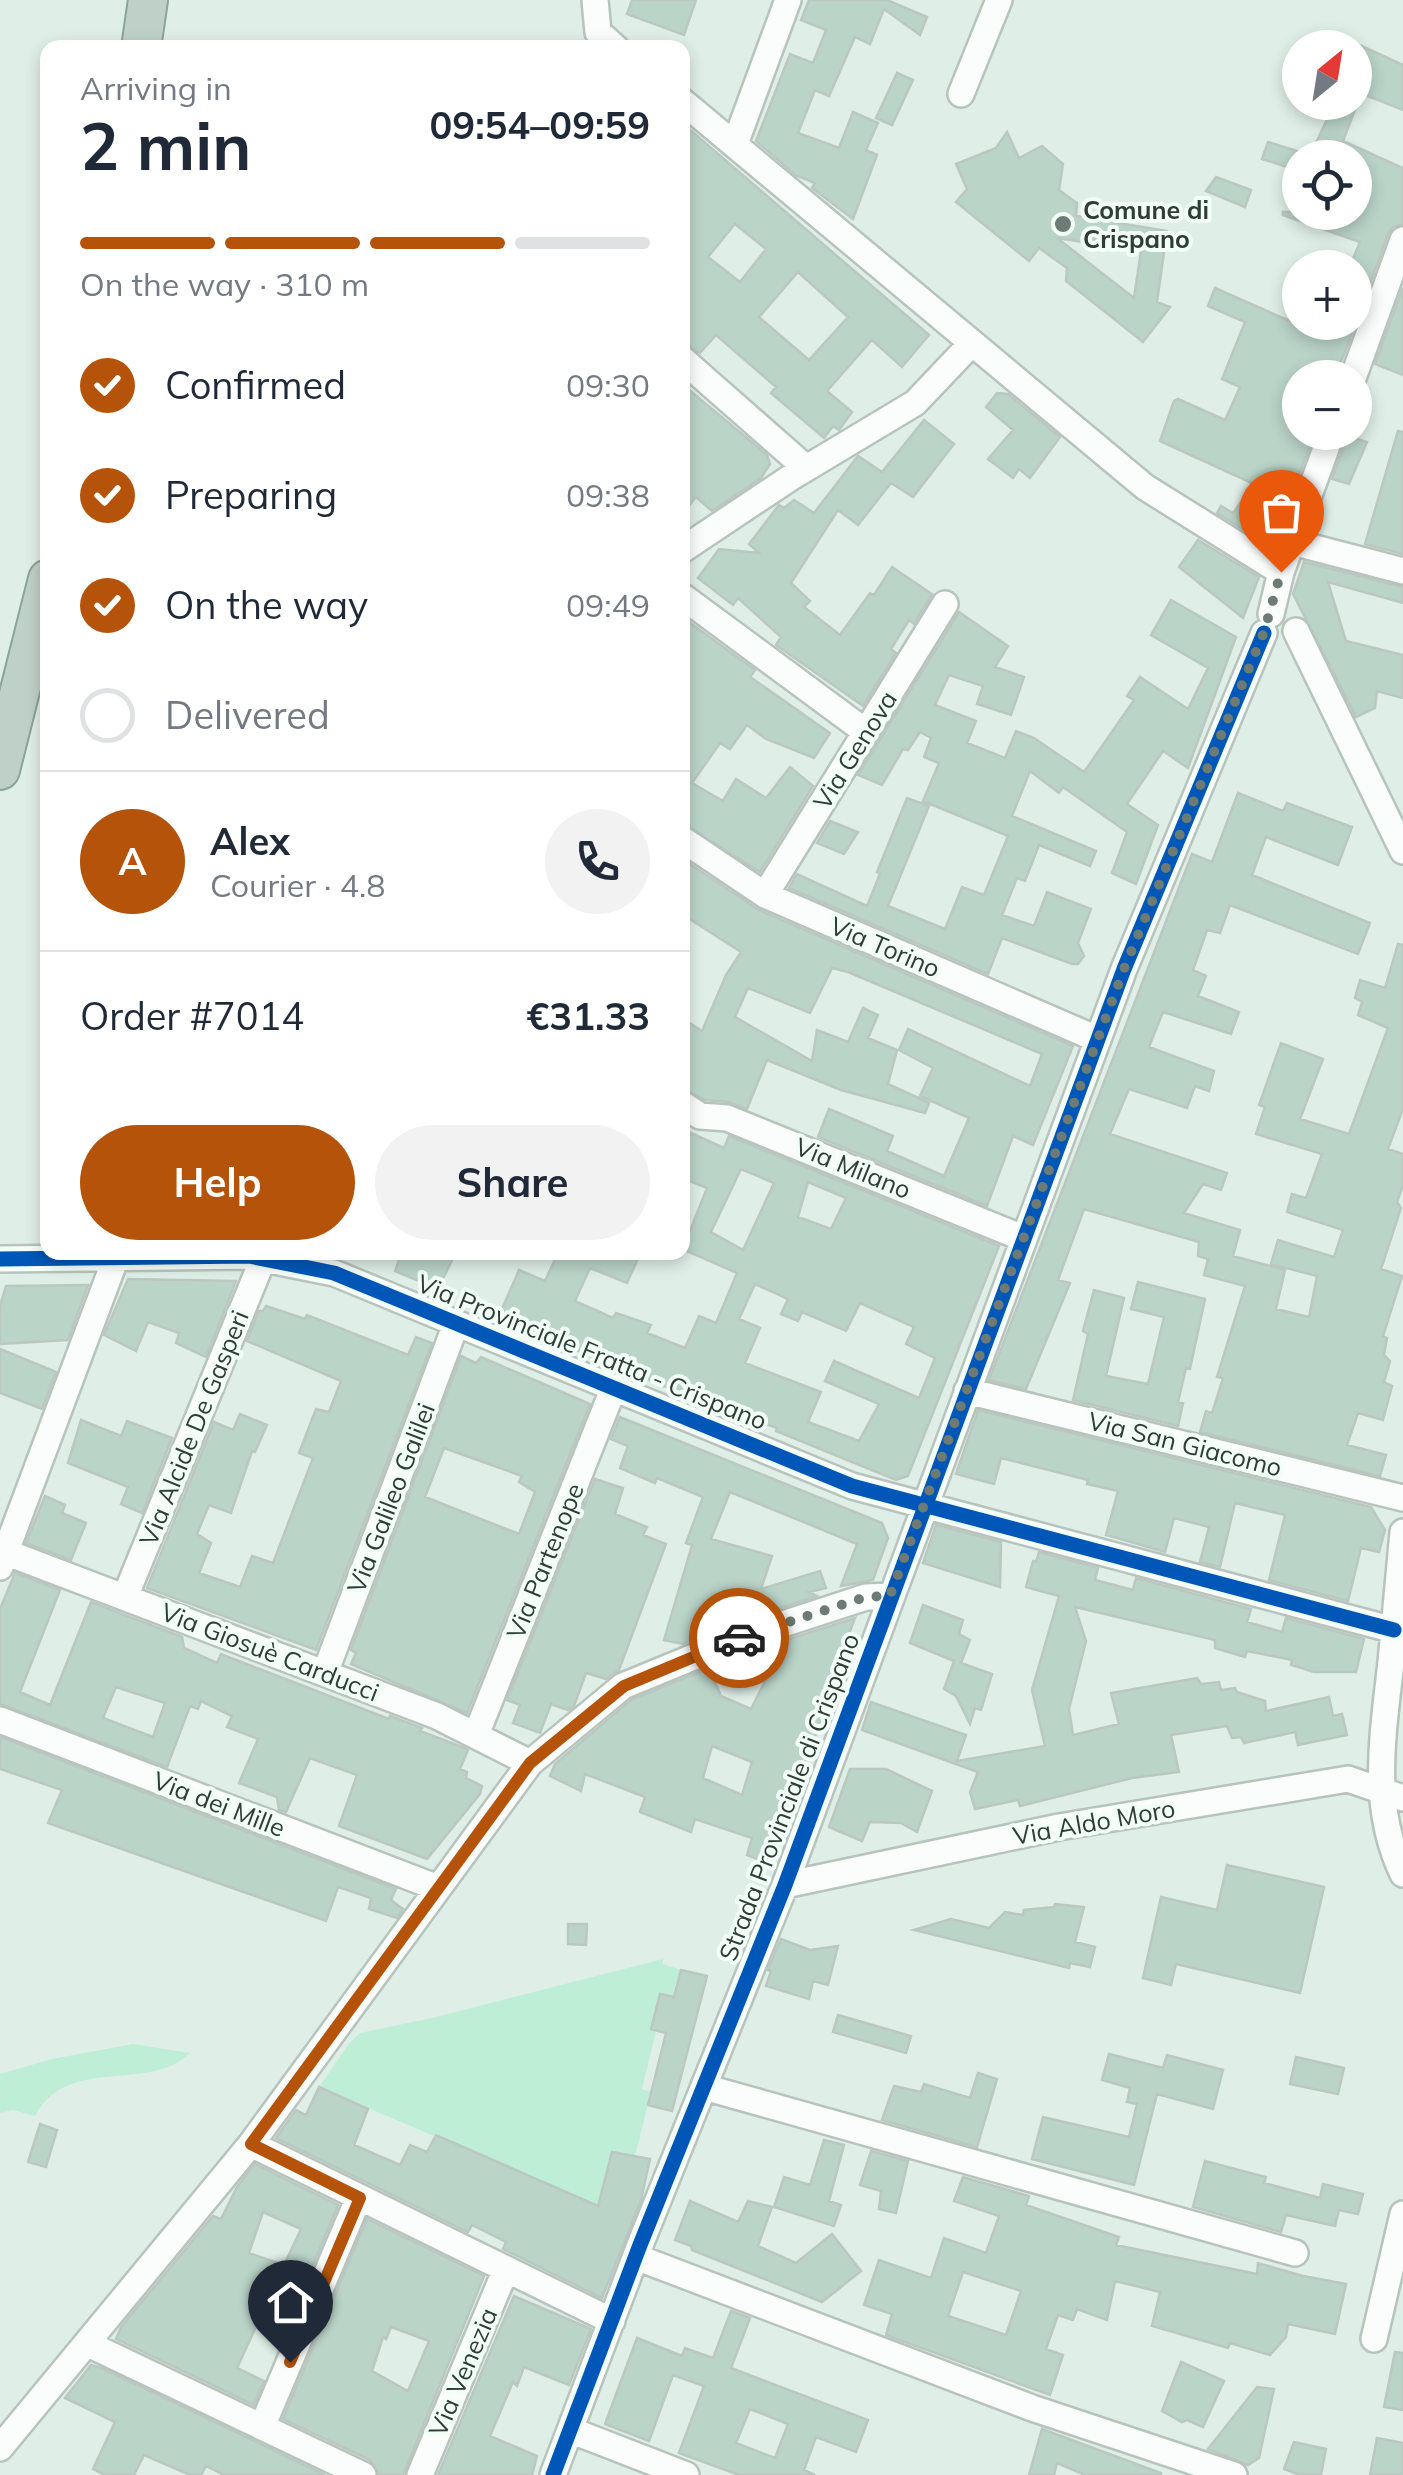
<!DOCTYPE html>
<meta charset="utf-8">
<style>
body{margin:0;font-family:Mulish,sans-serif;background:#f2f2f3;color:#1f2937;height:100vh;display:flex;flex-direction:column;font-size:38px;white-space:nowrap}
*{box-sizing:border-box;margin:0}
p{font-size:32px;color:#747a83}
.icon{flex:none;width:55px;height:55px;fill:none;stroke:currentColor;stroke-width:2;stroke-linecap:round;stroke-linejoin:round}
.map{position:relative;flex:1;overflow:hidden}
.details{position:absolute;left:40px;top:40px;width:650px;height:1220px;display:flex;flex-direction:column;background:#fff;border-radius:20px;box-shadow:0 5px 15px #0003}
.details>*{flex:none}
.needle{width:65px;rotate:30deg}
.controls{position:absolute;left:1282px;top:30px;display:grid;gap:20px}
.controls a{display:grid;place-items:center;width:90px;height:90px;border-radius:50%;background:#fff;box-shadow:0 5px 15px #0003;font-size:50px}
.pin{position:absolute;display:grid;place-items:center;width:85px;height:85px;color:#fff;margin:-102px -42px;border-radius:50% 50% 50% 0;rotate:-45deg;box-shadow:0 0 10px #0007}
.pin .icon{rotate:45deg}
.courier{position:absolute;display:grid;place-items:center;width:100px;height:100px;margin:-50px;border:8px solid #b45309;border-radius:50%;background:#fff;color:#222;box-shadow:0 2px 12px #0007}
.overview em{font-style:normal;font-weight:700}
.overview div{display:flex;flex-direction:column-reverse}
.overview{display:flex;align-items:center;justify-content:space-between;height:170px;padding:0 40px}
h1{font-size:65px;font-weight:700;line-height:75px}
.bar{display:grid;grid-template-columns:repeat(4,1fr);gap:15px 10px;align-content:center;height:120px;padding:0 40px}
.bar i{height:12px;border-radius:8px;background:#e0e1e3}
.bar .active{background:#b45309}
.bar p{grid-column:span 4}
.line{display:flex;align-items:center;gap:25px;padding:0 40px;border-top:2px solid #e0e1e3}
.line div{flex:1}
.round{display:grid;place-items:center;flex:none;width:105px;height:105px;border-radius:52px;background:#f2f2f3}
ol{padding:0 40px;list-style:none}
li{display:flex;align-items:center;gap:30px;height:110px}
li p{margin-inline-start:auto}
li .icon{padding:10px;border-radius:50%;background:#b45309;color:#fff;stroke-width:4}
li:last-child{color:#747a83}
li i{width:55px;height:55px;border:5px solid #e0e1e3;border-radius:50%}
.action{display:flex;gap:20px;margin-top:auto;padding:20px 40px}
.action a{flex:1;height:115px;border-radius:60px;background:#b45309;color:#fff;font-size:40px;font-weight:700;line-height:115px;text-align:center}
.action a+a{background:#f2f2f3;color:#1f2937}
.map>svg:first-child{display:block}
</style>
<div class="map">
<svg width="1403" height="2475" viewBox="0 0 1403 2475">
<rect width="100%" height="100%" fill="#dfefe7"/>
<path fill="#bfeed6" d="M663,1959V1964L681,1970L674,1997L660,1994L651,2029L656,2031L642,2089L651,2092L636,2152L634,2156L612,2152L598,2206L319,2087L350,2042L360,2033L432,2018Z
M133,2044L190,2053C148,2094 68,2054 35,2116L13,2110L0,2113V2074L52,2059Z"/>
<path fill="#bad4c8" stroke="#bbc8c1" stroke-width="2.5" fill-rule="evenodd" d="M632,0H696L684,35L627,14Z
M809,0H887L927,17L920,35L884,9L870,44L855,37L829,96L815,90L798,133L839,148L853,112L878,123L866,150L877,155L853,219L812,188L815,183L797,176L756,141L790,54L813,63L826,30L801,20Z
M1355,43L1403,65V110L1355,91Z
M897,73L913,80L892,125L876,118Z
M1335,102H1358L1343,141L1403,168V224L1393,227L1388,234L1345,352L1334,378H1300V432H1315L1272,547L1217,513L1221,506L1233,513L1254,484L1160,441L1174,401L1178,399L1225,420L1240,387L1222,379L1245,322L1208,306L1215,288L1292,322H1355V268H1349L1360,242L1283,215V212H1325L1353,222L1366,188L1355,184V158H1309Z
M682,123L929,335L902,367L872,340L827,391L852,412L839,430L833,426L824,438L771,393L776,387L716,335L700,353L682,343ZM735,224L766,249L740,282L708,257ZM798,272L848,317L809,360L759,317Z
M1007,132L1019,158L1042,146L1063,164L1059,190L1077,203L1076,216L1167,231L1157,302L1170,307L1143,342L1066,281L1067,268L1039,248L1029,261L956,202L967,189L956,164L996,148ZM1057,238L1141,251L1134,298Z
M1268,142L1300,152V171L1262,159Z
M1216,177L1251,190L1245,207L1206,191Z
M1403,288V375L1375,364Z
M682,384L767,455L770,464L761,478L712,511L696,497L682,514Z
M997,393L1008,394L1060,437L1030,478L1019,469L1013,478L988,459L1013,430L986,407Z
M924,420L954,444L913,497L891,483L858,525L838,510L791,583L810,601L804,607L840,635L870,593L874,595L892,567L932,594L914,624L909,620L891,649L896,653L863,706L776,645L781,637L738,598L733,605L698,578L719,549L759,553L749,544L779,505L784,508L794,500L814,513L858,456L882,472Z
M1398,431L1403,432V554L1365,544Z
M1348,436L1367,442L1349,484L1332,479Z
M1198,540L1259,577L1243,618L1179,567Z
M1304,562L1403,587V603L1328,582L1346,641L1403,655V698L1377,691L1375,708L1356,717L1293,594Z
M1171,600L1236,637L1188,768L1163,751L1127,804L1158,825L1136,884L1112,873L1127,832L1063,787L1059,793L1030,771L1012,816L1096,851L1090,866L1039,845L1025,881L1017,878L1002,915L1034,926L1047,892L1091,909L1078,943L1084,956L1078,964H1072L1002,938L988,974L789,888L797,874L867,906L880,874L877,872L907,798L929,806L888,906L945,929L962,887L984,895L1008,836L923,801L939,763L924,757L931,738L920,732L908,750L903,749L882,785L858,775L959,612L1008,646L995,667L1024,677L1011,715L977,704L983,686L949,675L935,705L976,721L967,743L1005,758L1016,731L1034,738L1084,772L1134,700L1127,696L1140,677L1188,709L1208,668L1151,635Z
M682,617L755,670L750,677L830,733L814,758L766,739L747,725L730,749L720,743L692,783L723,801L736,779L766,798L790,767L813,786L760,872L682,823Z
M1238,793L1283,811L1287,803L1352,827L1338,865L1266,837L1252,875L1370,923L1358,954L1230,905L1220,933L1207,930L1193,970L1206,976L1198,996L1239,1012L1231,1034L1163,1012L1149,1047L1214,1071L1209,1091L1195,1086L1187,1108L1129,1089L1110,1134L1227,1173L1221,1190L1203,1184L1184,1213L1240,1230L1233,1256L1285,1270L1276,1309L1309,1317L1317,1276L1271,1264L1278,1240L1334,1257L1343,1230L1287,1212L1292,1194L1306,1198L1322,1154L1256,1134L1265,1107L1259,1105L1281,1043L1323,1059L1300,1119L1349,1134L1388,1028L1358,1015L1362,1002L1355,998L1360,980L1385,988L1398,944L1403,945V1109L1388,1149L1403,1154V1185L1397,1202L1401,1208L1381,1269L1402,1276L1383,1336L1387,1338L1384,1355L1390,1361L1384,1382L1392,1386L1383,1420L1358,1413L1347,1445L1386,1455L1380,1476L1200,1432L1206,1411L1212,1413L1223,1378L1217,1377L1245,1286L1204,1275L1208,1259L1198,1256L1199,1242L1084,1209L1058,1280L1070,1283L1026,1389L989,1380L1192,854L1212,862Z
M830,821L858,832L844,854L817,843Z
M682,859L759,910L1073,1046L1033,1145L1013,1136L987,1206L818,1137L829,1109L893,1136L887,1151L944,1176L969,1118L920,1096L933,1068L899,1050L908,1029L1030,1086L1042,1054L848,972L832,968L810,1013L748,988L735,1017L812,1061L817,1030L848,1042L863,1008L878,1015L868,1038L897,1050L888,1084L929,1103L925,1113L841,1090L767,1060L747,1109L729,1102L705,1100L682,1088V1018L702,1031L726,975L741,952L682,914Z
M682,1129L724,1148L729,1136L999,1246L908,1476L896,1480L776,1431L777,1428L703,1402L498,1318L519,1270L545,1281L557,1255L553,1252H641L627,1283L590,1268L575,1301L613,1318L616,1313L651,1325L647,1333L685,1348L699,1316L716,1323L737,1273L682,1249V1228L690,1231L707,1188L682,1178ZM741,1169L774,1183L743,1250L711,1232ZM808,1182L846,1198L831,1229L798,1217ZM755,1284L788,1299L781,1314L798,1321L802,1312L846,1331L860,1303L914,1327L906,1344L935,1358L919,1398L834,1361L825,1381L879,1404L859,1441L808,1422L821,1392L745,1363L760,1328L739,1319Z
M402,1252H456L438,1289L395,1271Z
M128,1279L236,1281L206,1357L176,1343L179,1333L148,1322L136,1351L104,1335Z
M1138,1282L1205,1299L1190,1369L1186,1368L1178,1402L1183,1403L1178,1426L1073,1400L1088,1334L1083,1331L1094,1290L1124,1298L1106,1376L1148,1384L1164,1317L1131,1309Z
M88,1285L68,1340L0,1344V1306L6,1286Z
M266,1306L305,1319L307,1315L408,1355L416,1337L432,1343L316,1650L147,1588L214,1422L233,1430L240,1414L267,1425L255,1452L252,1451L231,1513L209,1505L197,1534L211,1543L199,1573L240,1587L252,1556L273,1563L313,1458L299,1453L316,1409L329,1412L341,1381L247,1341L259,1311H263Z
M0,1349L56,1372L42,1409L0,1393Z
M461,1356L476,1363L481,1357L590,1404L467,1713L351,1664L356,1653L351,1650ZM444,1448L522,1476L519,1482L535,1492L519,1534L425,1497Z
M978,1410L1371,1507L1385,1530L1379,1552L1361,1548L1348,1601L1269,1580L1285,1515L1235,1503L1220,1567L1200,1562L1209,1527L1174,1518L1165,1552L1106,1535L1118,1491L1087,1484L1088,1480L1001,1458L994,1484L956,1474Z
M620,1417L882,1523L888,1538L873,1580L841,1586L857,1544L730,1492L711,1539L772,1556L761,1589L820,1571L826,1588L809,1592L817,1596L738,1622L700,1610L691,1640L683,1644L664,1640L692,1545L686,1543L703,1497L657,1478L655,1483L620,1468L628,1446L611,1439Z
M81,1420L121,1436L127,1421L172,1438L142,1513L121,1504L128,1487L68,1463Z
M595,1479L623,1488L615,1514L647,1527L643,1535L666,1544L619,1670L606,1679L586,1673L574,1706L568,1710L551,1704L540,1733L513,1723L520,1705L507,1700Z
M45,1496L65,1505L62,1513L86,1523L71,1560L26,1543Z
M936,1525L1001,1542L1000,1587L923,1563Z
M1039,1552L1098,1568L1095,1580L1133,1590L1136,1578L1251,1609L1247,1622L1282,1632L1286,1618L1364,1639L1356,1672H1314L1291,1665L1292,1660L1247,1651L1245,1657L1215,1648V1640L1075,1607L1086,1641L1069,1709L1073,1735L1119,1724L1111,1693L1197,1678L1201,1684L1219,1682L1221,1690L1235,1688L1237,1692L1265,1701L1266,1711L1329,1697L1333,1716L1342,1714L1347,1735L1298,1745L1295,1732L1244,1743L1241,1737L1232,1738L1227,1726L1171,1735L1179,1772L1132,1778L1020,1806L1018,1800L975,1809L970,1792L978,1772L862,1730L871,1702L966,1735L957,1761L1045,1746L1032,1690L1059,1596L1026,1587L1033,1561L1036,1562Z
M15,1573L60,1590L20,1692L50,1705L91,1602L182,1637L184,1648L217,1663L221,1654L389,1719L390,1716L422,1728L420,1731L462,1747L468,1750L460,1769L467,1772L466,1778L482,1786L480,1794L427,1859L339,1826L357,1775L310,1758L286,1812L279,1810L277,1797L239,1783L258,1739L227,1727L232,1716L201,1701L198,1709L190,1706L167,1767L0,1704V1609ZM116,1687L165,1703L153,1737L103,1718Z
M923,1605L963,1620L959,1634L970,1640L961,1663L992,1674L981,1710L975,1708L970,1724L956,1696L944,1689L954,1661L910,1643Z
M855,1618L818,1715L823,1717L765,1862L747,1855L752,1838L695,1819L691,1832L640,1812L645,1797L585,1774L581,1791L550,1776L555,1764L631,1700L709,1668L721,1696L751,1709L772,1667L740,1655ZM712,1746L752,1762L742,1795L703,1778Z
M0,1737L396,1889L391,1900L403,1909L397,1918L369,1909L371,1898L338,1887L326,1921L48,1823L62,1790L0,1769Z
M850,1769H886L932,1791L917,1832L901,1823L870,1822L862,1841L829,1827Z
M1227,1865L1324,1887L1300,1993L1176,1964L1171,1985L1143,1978L1161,1897L1217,1910Z
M1055,1904L1084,1907L1075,1942L1095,1947L1090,1967L1070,1963L1069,1968L914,1930L951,1919L989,1928L1005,1912L1023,1915L1024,1910L1054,1907Z
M568,1924H587L586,1945L568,1944Z
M781,1939L810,1950L838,1946L828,1985L813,1981L809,1999L766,1986L771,1971L768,1970Z
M681,1970L707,1976L672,2111L648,2105L666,2033L651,2029L660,1994L674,1997Z
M838,2015L911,2036L906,2053L833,2032Z
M1109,2054L1163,2068L1167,2055L1223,2070L1213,2109L1157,2094L1134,2185L1032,2159L1043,2117L1129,2137L1137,2104L1127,2102L1130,2088L1102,2080Z
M1296,2057L1344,2068L1338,2094L1290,2084Z
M978,2073L997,2079L977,2147L882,2120L894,2086L921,2092L924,2084L970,2098Z
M319,2087L368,2109L354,2145L400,2165L410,2145L427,2152L436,2135L598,2206L612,2152L650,2159L641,2200L602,2298L503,2249L506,2242L472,2225L468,2232L276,2138L296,2110L306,2115Z
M40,2124L57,2130L46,2167L28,2162Z
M824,2140L844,2145L829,2201L841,2205L834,2226L774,2207L784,2177L810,2185Z
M871,2151L908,2161L896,2213L879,2209L881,2191L860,2185Z
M1205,2161L1266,2177L1264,2183L1320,2198L1323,2184L1363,2194L1358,2214L1339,2210L1335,2226L1286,2215L1281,2232L1193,2207Z
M255,2164L338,2205L285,2331L260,2318L237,2368L264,2381L254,2405L116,2339L121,2327L213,2216L221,2219L237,2187ZM263,2212L301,2229L284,2265L249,2253Z
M963,2177L1029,2196L1026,2205L1119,2237L1116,2245L1257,2274L1258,2263L1303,2276L1346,2284L1335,2334L1288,2324L1286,2337L1270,2355L1230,2343L1228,2348L1152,2326L1160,2292L1115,2281L1107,2320L1077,2309L1073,2320L1058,2315L1046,2349L1063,2355L1050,2395L886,2335L892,2314L864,2305L879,2260L931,2278L944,2238L986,2253L999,2216L954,2201ZM963,2272L1021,2291L1006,2335L948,2316Z
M690,2201L738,2222L748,2201L772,2207L758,2246L796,2263L832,2234L861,2271L822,2302L692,2250L691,2246L675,2240Z
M367,2219L484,2276L403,2475H379L370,2460L283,2419ZM391,2327L429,2341L408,2391L372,2371L383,2337L386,2339Z
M514,2296L591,2329L569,2385L524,2367L517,2386L513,2382L490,2436L537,2456L532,2475H438Z
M731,2311L750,2318L731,2368L868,2420L856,2452L816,2437L804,2470L815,2475H739L679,2453L704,2386L673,2375L649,2441L605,2424L637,2338L682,2356L685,2348L713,2358ZM750,2409L788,2424L775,2458L736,2443Z
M1395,2352L1403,2353V2410L1384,2407Z
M1181,2362L1224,2381L1203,2427L1187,2420L1182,2422L1162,2411Z
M91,2365L104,2369L325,2475H224L206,2466L201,2475H190L144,2455L134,2475H105L93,2469L115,2422L65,2398Z
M1257,2387L1274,2389L1259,2458L1248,2465L1208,2449Z
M1042,2429L1161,2473V2475H1085L1057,2463L1054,2475H1029Z
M1377,2438L1403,2443V2475H1370Z
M1294,2442L1326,2449L1321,2475H1300L1284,2469Z"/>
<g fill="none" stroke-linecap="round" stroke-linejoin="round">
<g stroke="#b7c4bd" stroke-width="30">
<path id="minor" d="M595,0L598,32L616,48
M961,94L999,0
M682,101L1145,487L1281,572
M735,144L788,0
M682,359L806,468
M1353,378L1403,240
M1292,542L1403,571
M682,550L790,478L915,403L972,343
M682,596L866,732
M1271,614L1281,572L1332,432
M1296,631L1403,851
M682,839L765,895L1097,1039
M765,895L945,604
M682,1104L700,1116L727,1118L1023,1238
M0,1259L249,1256L334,1273L852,1486L1394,1630
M967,1391L1403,1498
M1403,1532C1399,1575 1395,1619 1391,1662C1383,1734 1370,1806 1403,1874
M5,1552L437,1716L530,1763
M0,1567L118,1252
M125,1597L263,1259
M325,1673L456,1324
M0,1720L438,1888
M476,1735L614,1387
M785,1885L1059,1827L1348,1779L1403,1798
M704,2087L1295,2253
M251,2144L612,2321
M636,2257L1032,2408L1234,2475
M1374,2339L1403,2214
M88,2344L363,2475
M262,2427L359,2197
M570,2430L686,2475
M0,2448L251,2144L530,1763L623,1686L740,1638L866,1597L890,1596
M420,2475L506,2269
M553,2475L640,2245L785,1885L1124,969L1264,633"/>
</g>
<g stroke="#8ba399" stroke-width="42">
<path id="highway" d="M141,48L148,0
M0,770L48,579"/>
</g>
<use href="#minor" stroke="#fafdfb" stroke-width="25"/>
<use href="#highway" stroke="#bfd0c9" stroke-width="38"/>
<g stroke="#f2fef8" stroke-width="21">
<path id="cycleway" d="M0,1259L249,1256L334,1273L852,1486L1394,1630
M553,2475L640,2245L785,1885L1124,969L1264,633"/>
</g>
<use href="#cycleway" stroke="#0057b8" stroke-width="15"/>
</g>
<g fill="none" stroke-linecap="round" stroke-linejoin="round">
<path stroke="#6d7b74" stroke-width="10" stroke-dasharray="0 18" d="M739,1638L866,1597L890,1596L1124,969L1264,632L1281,572"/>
<path stroke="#b45309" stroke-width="12" d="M290,2362L360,2198L251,2144L530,1763L624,1686L739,1638"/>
</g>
<circle fill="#6d7b74" stroke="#f2fef8" stroke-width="4" cx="1063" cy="224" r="10"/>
<g text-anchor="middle" stroke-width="8" stroke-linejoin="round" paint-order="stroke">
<g font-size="25" font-weight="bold" fill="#303c36" stroke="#f2fef8" text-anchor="start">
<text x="1083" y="219">Comune di<tspan x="1083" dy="29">Crispano</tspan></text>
</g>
<g font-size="25" fill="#303c36" stroke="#f2fef8">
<text transform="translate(855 750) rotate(-58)" y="9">Via Genova</text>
<text transform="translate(885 947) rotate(23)" y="9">Via Torino</text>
<text transform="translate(853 1168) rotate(22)" y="9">Via Milano</text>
<text transform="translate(592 1352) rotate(22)" y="9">Via Provinciale Fratta - Crispano</text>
<text transform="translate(194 1428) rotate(-68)" y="9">Via Alcide De Gasperi</text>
<text transform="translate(1185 1444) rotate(14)" y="9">Via San Giacomo</text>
<text transform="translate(391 1498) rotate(-69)" y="9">Via Galileo Galilei</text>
<text transform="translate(545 1561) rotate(-68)" y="9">Via Partenope</text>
<text transform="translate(270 1652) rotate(21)" y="9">Via Giosuè Carducci</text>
<text transform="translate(789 1797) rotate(-69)" y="9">Strada Provinciale di Crispano</text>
<text transform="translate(219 1804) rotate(21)" y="9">Via dei Mille</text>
<text transform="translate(1094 1822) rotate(-10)" y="9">Via Aldo Moro</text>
<text transform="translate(463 2372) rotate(-67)" y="9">Via Venezia</text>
</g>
</g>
</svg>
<div class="controls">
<a><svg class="needle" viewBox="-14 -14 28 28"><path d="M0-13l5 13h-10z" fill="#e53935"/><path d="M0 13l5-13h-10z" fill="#747a83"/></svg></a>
<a><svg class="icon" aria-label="locate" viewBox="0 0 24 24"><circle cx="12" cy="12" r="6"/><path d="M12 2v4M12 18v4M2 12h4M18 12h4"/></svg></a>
<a>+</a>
<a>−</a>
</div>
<div class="pin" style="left:1281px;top:572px;background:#ea580c"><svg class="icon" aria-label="bag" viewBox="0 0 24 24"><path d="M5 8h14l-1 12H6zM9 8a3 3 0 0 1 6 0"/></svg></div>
<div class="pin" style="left:290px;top:2362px;background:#1f2937"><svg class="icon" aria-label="home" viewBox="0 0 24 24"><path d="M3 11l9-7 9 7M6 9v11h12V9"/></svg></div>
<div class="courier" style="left:739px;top:1638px"><svg class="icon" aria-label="car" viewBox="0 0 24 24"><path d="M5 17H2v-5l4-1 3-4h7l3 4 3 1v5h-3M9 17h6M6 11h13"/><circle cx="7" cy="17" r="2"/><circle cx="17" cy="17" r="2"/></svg></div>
<section class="details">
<div class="overview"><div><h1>2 min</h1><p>Arriving in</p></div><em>09:54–09:59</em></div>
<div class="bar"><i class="active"></i><i class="active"></i><i class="active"></i><i></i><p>On the way · 310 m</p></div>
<ol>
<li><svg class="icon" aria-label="check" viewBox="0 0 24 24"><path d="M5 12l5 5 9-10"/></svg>Confirmed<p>09:30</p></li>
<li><svg class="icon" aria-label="check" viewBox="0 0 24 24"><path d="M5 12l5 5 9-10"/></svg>Preparing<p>09:38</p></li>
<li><svg class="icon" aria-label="check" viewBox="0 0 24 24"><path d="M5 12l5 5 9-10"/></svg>On the way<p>09:49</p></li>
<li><i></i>Delivered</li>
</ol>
<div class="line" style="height:180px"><b class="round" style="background:#b45309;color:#fff">A</b><div><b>Alex</b><p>Courier · 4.8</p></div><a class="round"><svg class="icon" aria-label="phone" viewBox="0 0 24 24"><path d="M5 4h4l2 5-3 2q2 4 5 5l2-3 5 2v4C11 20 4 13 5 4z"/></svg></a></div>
<div class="line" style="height:130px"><div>Order #7014</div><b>€31.33</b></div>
<div class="action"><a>Help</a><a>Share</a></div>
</section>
</div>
